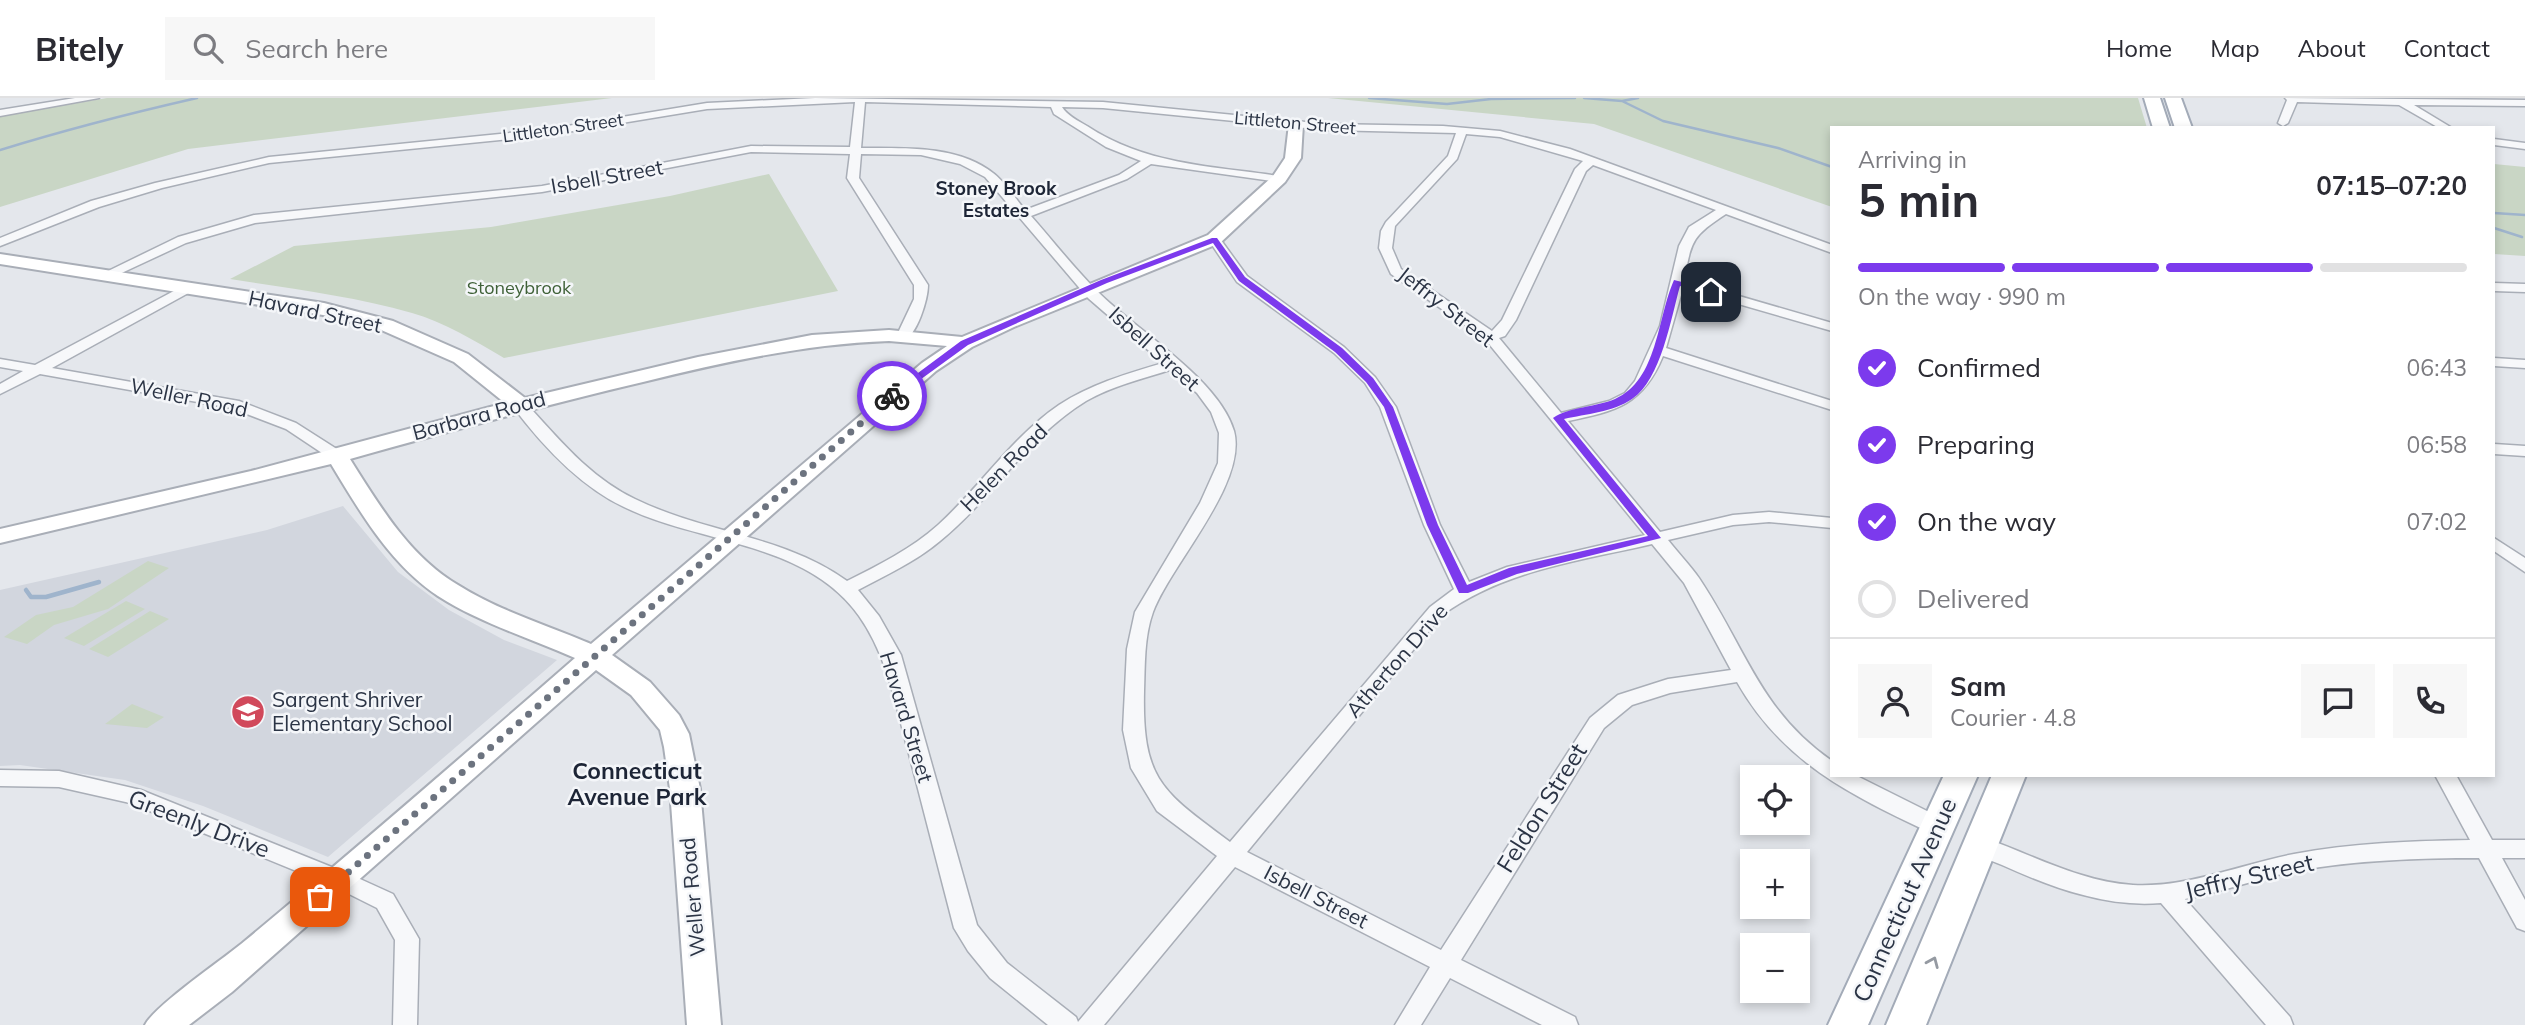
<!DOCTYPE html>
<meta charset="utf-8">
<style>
body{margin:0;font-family:Mulish,sans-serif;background:#f7f7f7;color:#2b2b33;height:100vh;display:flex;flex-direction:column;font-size:26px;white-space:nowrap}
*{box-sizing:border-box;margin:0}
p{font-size:23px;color:#7c7c81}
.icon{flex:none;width:38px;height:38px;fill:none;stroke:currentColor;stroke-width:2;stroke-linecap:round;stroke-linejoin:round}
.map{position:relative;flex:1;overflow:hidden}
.side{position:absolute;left:1830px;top:28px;width:665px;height:651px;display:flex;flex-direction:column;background:#fff;border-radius:0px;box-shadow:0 4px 10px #0003}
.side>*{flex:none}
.fabs{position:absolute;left:1740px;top:667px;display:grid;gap:14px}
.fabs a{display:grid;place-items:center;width:70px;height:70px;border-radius:0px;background:#fff;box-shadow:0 4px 10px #0003;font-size:35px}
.pin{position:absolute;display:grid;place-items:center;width:60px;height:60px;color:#fff;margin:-30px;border-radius:14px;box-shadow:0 4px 10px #0006}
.courier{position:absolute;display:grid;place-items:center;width:70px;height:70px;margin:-35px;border:5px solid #7c3aed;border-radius:50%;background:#fff;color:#222;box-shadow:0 2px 9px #0007}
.head em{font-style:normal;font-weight:700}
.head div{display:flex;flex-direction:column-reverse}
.head{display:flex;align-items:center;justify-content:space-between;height:119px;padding:0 28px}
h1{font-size:46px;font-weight:700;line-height:52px}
.bar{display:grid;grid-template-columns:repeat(4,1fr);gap:10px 7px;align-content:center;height:84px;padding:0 28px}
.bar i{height:9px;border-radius:5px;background:#e1e1e2}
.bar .current{background:#7c3aed}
.bar p{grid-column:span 4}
.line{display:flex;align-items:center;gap:18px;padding:0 28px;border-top:2px solid #e1e1e2}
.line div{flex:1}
.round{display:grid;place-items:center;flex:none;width:74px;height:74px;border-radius:0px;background:#f7f7f7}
ol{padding:0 28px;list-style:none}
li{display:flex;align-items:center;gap:21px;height:77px}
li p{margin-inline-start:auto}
li .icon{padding:7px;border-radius:50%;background:#7c3aed;color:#fff;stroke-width:4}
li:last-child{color:#7c7c81}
li i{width:38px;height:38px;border:4px solid #e1e1e2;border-radius:50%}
header{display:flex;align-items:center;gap:42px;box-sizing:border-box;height:98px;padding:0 35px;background:#fff;border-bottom:2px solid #e1e1e2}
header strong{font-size:33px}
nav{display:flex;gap:38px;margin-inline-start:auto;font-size:24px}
.search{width:490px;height:63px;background:#f7f7f7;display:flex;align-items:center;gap:18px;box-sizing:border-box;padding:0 24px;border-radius:0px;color:#7c7c81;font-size:26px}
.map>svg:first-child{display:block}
</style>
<header>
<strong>Bitely</strong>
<div class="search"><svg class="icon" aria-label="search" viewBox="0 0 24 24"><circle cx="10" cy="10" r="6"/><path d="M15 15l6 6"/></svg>Search here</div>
<nav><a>Home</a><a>Map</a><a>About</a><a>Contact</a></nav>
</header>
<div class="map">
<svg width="2525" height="927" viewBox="0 0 2525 927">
<rect width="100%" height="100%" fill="#e4e7ec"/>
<path fill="#d2d6de" d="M343,408L398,474L449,512L504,542L557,562L328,759L203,708L125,682L20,667L0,668V492L267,432Z"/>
<path fill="#c9d6c5" d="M107,0H612L188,51L0,109V18Z
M1328,0H2138L2147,30H1832V109L1594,26Z
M2494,66L2525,69V158L2494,156Z
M769,76L838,193L504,260C475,243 444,224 412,215C353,198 291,191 230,181L294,148L491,129L670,98Z
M148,463L169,470L108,511L54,527L27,546L4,539L36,517L73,509Z
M126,503L145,511L84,548L64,540Z
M150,513L169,521L108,559L89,551Z
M132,606L164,619L147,630L105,626Z"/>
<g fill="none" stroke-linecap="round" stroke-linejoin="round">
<path stroke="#9fb4cc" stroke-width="2.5" d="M1369,0L1447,6L1491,1L1575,0
M1584,0L1622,3L1663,23L1778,50L1832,69
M1622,3L1638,0
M0,52C65,32 131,15 197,0
M2494,115L2525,117
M2494,130L2522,139"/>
<path stroke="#9fb4cc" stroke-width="4.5" d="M26,492L31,499H46L99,484"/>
<g stroke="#a9aeb7" stroke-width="3">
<path id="street" d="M75,0H99L0,18V12Z
M815,0L1103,4L1326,26L1443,28L1500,33L1570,51L1832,147V155L1726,116C1691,139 1692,142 1684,182L1832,225V233L1683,190L1666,250L1832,303V312L1663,258C1643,307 1616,313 1568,323L1660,434L1733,417L1769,414L1832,420V430L1769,424L1733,427L1668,442C1678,455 1690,467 1699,480C1746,550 1759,612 1832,663V677H1855L1947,723L1950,729L1947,735L1939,737L1931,735C1851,697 1783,665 1737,584L1670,595L1632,607L1604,630L1461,862L1575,919L1578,927H1542L1450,880L1421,927H1395L1430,869L1235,769L1104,927H1048L990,880L968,853L954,830C939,772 924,714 909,656C896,609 888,559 859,518C806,443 699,446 624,409C578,387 541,346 511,306L514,303H524C558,340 589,379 635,401C704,435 783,437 847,483C879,467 911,451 938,427C980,389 1012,339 1059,307C1091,286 1126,276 1163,265L1088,200L985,79L960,66L921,57L861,56L859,80L928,187C928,201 917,238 903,243L896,239L914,201V187L847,80L850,56L751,54L542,94L255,125L186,145L113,179L108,180L102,176L178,139L254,117L542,88L751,48L850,49L855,4L707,11L549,37L269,65L162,90L99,109L0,148V140L91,103L155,85L269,59L549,31L707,5ZM865,4L1051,9L1054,16L1106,49L1141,63L1119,77L1025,112C1015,100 1005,84 993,75C958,47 903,50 861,50ZM1062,9L1103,10L1326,32L1456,35L1448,58L1386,124L1381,133L1379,150L1391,176L1485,241L1645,437L1507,469L1469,484L1440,427L1396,309L1375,279L1344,249L1247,178L1218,138H1210L1208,141L1237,184L1334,255L1365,285L1380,309L1424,427L1454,491L1430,509L1230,744C1162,693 1142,683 1144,593C1145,567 1144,539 1153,514C1171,466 1248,385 1234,333C1219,281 1136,232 1098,194C1074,170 1053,143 1031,118L1127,81L1151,66L1279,84L1285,81L1279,78C1212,68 1146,67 1087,28C1078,23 1067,17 1062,9ZM1466,36L1500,39L1583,63L1575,71L1502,222L1492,233L1401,171L1392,150L1395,128L1457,61ZM1593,67L1716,112L1689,129L1679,148L1660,228L1635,283L1625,295L1609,303L1561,315L1499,240L1505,238L1516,222L1586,73ZM1170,272L1197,295L1211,314L1219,335L1218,365L1200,405L1135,514L1127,551L1123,632L1131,670L1157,713L1217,758L1078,924L1076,919L1007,865L977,827L901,557L879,518L858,492C886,477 915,464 940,443C993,400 1027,339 1086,303C1112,288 1142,281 1170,272ZM1652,446L1684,485L1731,572L1668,581L1618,597L1590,620L1441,852L1247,754L1442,517C1504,472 1579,463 1652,446Z
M2285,0L2525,2V8L2414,7L2452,30H2439L2399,7L2297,4L2288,25L2283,28L2278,25L2287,2Z
M2494,41L2525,45V51L2494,47Z
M2494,185L2525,186V194L2494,193Z
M187,186L194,190L192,193L52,270L239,303L296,325L343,355L345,358L343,361H331L286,331L231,310L40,276L0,296V286L23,273L0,269V261L35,267Z
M2494,260L2525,262V270L2494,268Z
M2494,346L2525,348V358L2494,356Z
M2494,440L2525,460V474L2494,453Z
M0,672L59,673L141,692L349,776L393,796L419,841L417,927H393L395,842L377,810L333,788L130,705L59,689L0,688Z
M2435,677H2456L2492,742H2525V760H2502L2525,802V833L2517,830L2479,760C2418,760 2356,762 2296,773C2258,780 2223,794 2185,801L2290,919L2293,927H2266L2161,805C2106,810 2051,789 2002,767C1991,762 1976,759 1970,748L1973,742L1981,739C2032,756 2077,783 2133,787C2188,790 2241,766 2294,756C2352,745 2411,743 2470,742Z"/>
</g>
<g stroke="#a9aeb7" stroke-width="4">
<path id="secondary" d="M1296,22L1303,26L1301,60L1285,84L1220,145L1014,229L972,249L936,273L612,557L650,584L679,617L689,636L700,691L721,927H687L670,691L664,649L660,632L631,597L596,572L232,894L189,927H145C154,908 225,860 246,842C357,750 466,655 575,560C530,540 480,525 438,498C390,466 360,414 331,366L0,445V431L251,373L505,305L454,264L379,231L323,217L0,166V156L324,205L393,223L468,256L525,300L698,259L812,237L889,232L962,239L1208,137L1273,78L1285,60L1289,26ZM889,243L947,248L922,265L591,546C547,527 499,513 458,487C409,458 379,407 350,361C447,334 545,307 643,284C725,264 805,246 889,243Z"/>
</g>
<g stroke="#a3abb8" stroke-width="4">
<path id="primary" d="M2144,0H2160L2170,30H2153Z
M2165,0H2181L2192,30H2175Z
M1944,677H1978L1868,927H1828Z
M1992,677H2026L1926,927H1886Z"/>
</g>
<use href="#street" fill="#f7f8fa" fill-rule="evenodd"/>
<use href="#secondary" fill="#fff" fill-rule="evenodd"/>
<use href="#primary" fill="#fff" fill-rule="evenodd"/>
</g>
<defs><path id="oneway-chevron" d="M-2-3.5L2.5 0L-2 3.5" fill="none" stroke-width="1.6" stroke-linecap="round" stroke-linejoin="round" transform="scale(1.75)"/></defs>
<use stroke="#959aa2" href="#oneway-chevron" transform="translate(1933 864) rotate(-67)"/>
<path fill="#7c3aed" d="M1212,140H1217L1245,179L1342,250L1373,280L1393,309L1438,427L1467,487L1509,470L1648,438L1553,320C1569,309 1596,309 1615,301C1658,282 1657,220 1674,182L1714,192L1711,197L1680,188C1671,220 1661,282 1632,301C1613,314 1586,316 1564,321L1661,440L1517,476L1468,495H1459L1427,427L1384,309L1366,284L1335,254L1239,183L1213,145L1107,185L968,247L895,300L887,298L961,243L1101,182Z"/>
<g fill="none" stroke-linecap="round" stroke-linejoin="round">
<path stroke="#6c737f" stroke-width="7" stroke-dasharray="0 12.6" d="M320,799L892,298"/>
</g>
<defs>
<g id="school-disc" transform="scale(1.75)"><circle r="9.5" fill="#d1495b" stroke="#f4f6f9"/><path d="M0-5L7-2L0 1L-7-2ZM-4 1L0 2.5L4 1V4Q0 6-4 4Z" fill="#fff"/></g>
</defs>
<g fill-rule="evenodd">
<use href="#school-disc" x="248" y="614"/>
</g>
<g text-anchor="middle" stroke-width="5" stroke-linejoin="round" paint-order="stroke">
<g font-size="18" fill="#2b3445" stroke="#f4f6f9">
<text transform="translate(1295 25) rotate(5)" y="6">Littleton Street</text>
<text transform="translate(563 30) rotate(-8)" y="6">Littleton Street</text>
</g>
<g font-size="18" fill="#3f6138" stroke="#f4f6f9">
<text x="519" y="196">Stoneybrook</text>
</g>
<g font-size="19" font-weight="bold" fill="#1d2536" stroke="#f4f6f9">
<text x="996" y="97">Stoney Brook<tspan x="996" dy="22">Estates</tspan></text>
</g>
<g font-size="21" fill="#2b3445" stroke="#f4f6f9">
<text transform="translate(607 79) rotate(-10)" y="7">Isbell Street</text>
<text transform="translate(1446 209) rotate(38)" y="7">Jeffry Street</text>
<text transform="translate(315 214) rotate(12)" y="7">Havard Street</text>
<text transform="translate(1154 251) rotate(42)" y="7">Isbell Street</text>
<text transform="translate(189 300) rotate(12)" y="7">Weller Road</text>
<text transform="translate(479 318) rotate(-15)" y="7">Barbara Road</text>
<text transform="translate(1004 370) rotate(-45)" y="7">Helen Road</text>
<text transform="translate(1397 563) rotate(-49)" y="7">Atherton Drive</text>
<text transform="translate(906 619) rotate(73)" y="7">Havard Street</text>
<text transform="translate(693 799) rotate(-95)" y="7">Weller Road</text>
<text transform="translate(1316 799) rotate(27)" y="7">Isbell Street</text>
</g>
<g font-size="21" fill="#2b3445" stroke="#f4f6f9" text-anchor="start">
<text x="272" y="609">Sargent Shriver<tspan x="272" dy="24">Elementary School</tspan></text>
</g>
<g font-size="23" font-weight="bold" fill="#1d2536" stroke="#f4f6f9">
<text x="637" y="681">Connecticut<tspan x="637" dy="26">Avenue Park</tspan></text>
</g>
<g font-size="24" fill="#2b3445" stroke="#f4f6f9">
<text transform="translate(1542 710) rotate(-58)" y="8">Feldon Street</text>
<text transform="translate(199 726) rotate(21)" y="8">Greenly Drive</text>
<text transform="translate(2249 779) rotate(-13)" y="8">Jeffry Street</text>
<text transform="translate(1905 802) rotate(-66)" y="8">Connecticut Avenue</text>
</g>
</g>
</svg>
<div class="fabs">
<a><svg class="icon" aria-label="locate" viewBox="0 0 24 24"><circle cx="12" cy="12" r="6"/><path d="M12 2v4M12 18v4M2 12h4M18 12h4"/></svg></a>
<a>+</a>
<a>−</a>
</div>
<div class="pin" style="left:320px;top:799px;background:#ea580c"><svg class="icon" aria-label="bag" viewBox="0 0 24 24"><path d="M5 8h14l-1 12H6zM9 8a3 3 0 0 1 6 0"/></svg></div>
<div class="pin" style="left:1711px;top:194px;background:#1f2937"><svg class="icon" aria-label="home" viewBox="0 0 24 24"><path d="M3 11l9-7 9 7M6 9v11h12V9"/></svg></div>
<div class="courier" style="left:892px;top:298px"><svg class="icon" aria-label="bike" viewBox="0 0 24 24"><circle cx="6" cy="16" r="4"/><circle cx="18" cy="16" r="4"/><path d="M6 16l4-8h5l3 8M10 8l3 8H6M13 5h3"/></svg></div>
<section class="side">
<div class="head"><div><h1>5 min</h1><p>Arriving in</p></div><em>07:15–07:20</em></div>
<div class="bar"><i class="current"></i><i class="current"></i><i class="current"></i><i></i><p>On the way · 990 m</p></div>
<ol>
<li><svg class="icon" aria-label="check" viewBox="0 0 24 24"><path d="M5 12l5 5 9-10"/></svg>Confirmed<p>06:43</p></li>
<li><svg class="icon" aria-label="check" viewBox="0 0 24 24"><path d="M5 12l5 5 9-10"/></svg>Preparing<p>06:58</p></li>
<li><svg class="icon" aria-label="check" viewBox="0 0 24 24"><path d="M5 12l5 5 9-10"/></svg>On the way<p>07:02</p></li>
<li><i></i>Delivered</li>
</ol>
<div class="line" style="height:126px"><a class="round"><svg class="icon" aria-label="person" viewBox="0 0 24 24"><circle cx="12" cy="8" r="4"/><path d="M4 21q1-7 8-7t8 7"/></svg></a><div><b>Sam</b><p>Courier · 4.8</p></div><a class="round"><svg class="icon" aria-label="chat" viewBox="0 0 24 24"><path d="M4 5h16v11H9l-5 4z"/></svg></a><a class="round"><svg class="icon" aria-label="phone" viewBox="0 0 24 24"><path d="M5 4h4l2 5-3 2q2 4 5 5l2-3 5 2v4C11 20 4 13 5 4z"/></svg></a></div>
</section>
</div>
